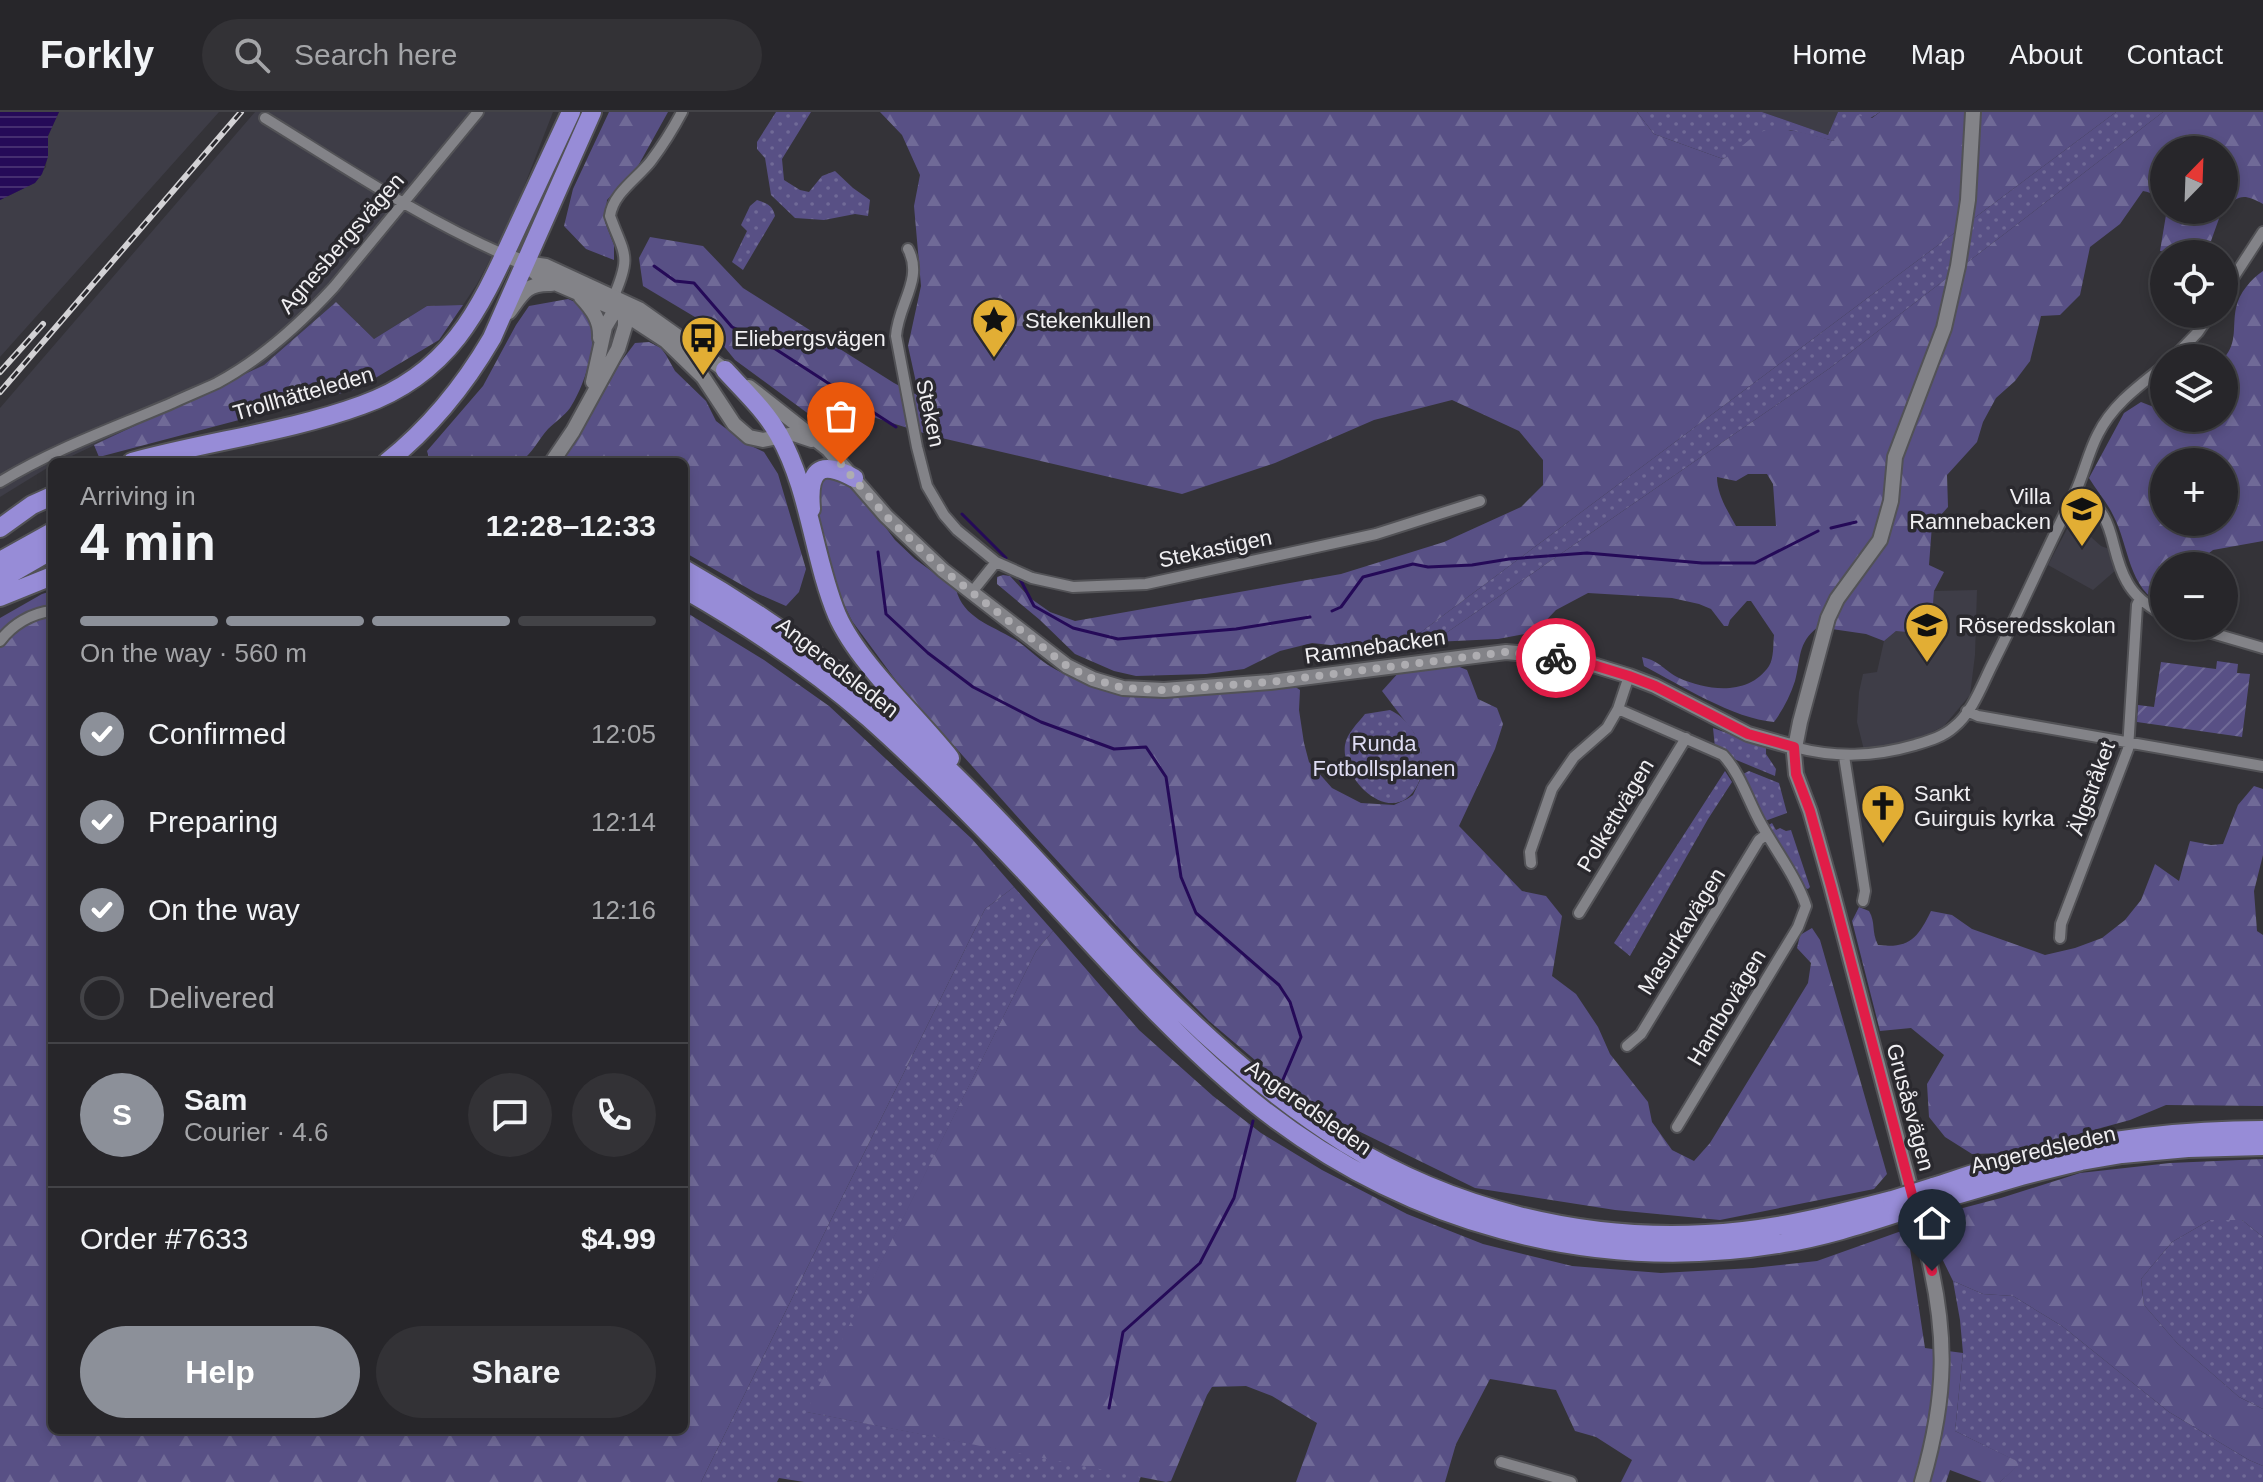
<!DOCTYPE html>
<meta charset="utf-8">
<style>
body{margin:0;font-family:Helvetica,sans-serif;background:#333236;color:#f1f3f6;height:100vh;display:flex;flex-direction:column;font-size:30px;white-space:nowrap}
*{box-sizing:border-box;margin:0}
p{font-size:26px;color:#a4a5a8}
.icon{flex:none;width:44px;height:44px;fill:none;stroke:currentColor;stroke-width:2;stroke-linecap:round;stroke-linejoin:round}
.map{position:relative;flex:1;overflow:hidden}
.details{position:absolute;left:48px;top:346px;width:640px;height:976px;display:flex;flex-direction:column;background:#27262a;border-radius:12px;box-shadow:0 4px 12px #0003,0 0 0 2px #434347}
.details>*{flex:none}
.needle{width:52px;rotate:23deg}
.tools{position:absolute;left:2150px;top:24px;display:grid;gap:16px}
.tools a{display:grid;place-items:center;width:88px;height:88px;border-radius:50%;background:#27262a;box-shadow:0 4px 12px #0003,0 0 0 2px #434347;font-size:40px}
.pin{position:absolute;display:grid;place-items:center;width:68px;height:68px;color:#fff;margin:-82px -34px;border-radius:50% 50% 50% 0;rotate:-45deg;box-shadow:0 0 8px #0007}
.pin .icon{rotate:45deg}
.courier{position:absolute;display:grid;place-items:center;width:80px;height:80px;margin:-40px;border:6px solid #e11d48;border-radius:50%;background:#fff;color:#222;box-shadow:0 2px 10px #0007}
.headline em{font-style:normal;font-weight:700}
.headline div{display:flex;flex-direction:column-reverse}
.headline{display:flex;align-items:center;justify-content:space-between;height:136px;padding:0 32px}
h1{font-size:52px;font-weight:700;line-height:60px}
.bar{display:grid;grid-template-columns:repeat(4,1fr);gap:12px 8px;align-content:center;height:96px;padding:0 32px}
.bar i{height:10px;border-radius:6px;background:#434347}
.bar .selected{background:#8c9099}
.bar p{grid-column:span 4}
.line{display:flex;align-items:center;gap:20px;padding:0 32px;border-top:2px solid #434347}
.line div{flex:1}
.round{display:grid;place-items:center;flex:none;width:84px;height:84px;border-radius:42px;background:#333236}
ol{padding:0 32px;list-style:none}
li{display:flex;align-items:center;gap:24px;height:88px}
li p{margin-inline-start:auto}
li .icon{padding:8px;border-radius:50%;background:#8c9099;color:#fff;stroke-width:4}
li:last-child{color:#a4a5a8}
li i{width:44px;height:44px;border:4px solid #434347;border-radius:50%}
.action{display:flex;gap:16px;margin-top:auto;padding:16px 32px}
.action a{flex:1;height:92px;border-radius:48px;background:#8c9099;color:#fff;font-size:32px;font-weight:700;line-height:92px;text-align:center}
.action a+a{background:#333236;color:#f1f3f6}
header{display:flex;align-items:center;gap:48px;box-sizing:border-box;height:112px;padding:0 40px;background:#27262a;border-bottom:2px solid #434347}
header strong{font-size:38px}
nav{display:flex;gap:44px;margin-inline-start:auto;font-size:28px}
.search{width:560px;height:72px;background:#333236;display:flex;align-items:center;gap:20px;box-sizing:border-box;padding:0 28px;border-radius:44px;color:#a4a5a8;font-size:30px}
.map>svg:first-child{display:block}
</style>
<header>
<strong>Forkly</strong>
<div class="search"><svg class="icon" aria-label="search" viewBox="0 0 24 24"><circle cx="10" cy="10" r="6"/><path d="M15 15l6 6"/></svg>Search here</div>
<nav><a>Home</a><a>Map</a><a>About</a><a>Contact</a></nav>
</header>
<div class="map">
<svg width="2263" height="1370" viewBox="0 0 2263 1370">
<defs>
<pattern id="grass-dots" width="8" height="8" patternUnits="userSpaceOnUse" patternTransform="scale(2)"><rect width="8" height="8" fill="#585085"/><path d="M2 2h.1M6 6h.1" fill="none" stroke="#706a97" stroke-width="1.8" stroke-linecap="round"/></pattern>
<pattern id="forest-firs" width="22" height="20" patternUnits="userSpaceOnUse" patternTransform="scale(2)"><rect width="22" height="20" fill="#585085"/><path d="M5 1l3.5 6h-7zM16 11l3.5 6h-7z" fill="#706a97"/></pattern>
<pattern id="garden-furrows" width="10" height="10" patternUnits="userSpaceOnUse" patternTransform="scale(2)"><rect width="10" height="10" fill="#585085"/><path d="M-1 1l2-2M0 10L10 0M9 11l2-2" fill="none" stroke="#706a97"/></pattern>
<pattern id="water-rules" width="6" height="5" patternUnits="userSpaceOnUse" patternTransform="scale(2)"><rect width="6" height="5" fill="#250a58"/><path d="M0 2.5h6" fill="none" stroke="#452e70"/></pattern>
</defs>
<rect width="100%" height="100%" fill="#343338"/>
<path fill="#3e3d47" d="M59,0H219L0,245V88L34,71L46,55L48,24Z
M255,0H553L511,108L477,172L463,193L427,194L374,227L336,190L264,253L59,350H52V353L0,385V296Z
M1762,0H1838L1828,23Z
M2082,399L2092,401L2082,417L2101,434L2112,438L2116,458L2093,478L2048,453L2067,417Z
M1977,478L1975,543L1970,583L1944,614L1916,628L1864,638L1857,610L1859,580L1863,562L1877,560L1884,529L1896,519L1932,507L1934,479Z"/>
<path fill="url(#grass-dots)" d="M776,0H811L782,47L784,68L800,78L809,80L822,64L835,59L853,76L870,88L868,104L855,102L824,108L795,106L771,83L765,46L757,37V30Z
M1637,0H1762L1828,23L1838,0H1880L1834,29L1790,18L1723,47L1654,22Z
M2116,0H2163L1830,256L1433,530L1401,535Z
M757,88C766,91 773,93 775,104L743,158L732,150L747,119L741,113L750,94Z
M1390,598C1406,605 1419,624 1422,642C1424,652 1422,663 1418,672C1395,719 1340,669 1345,633C1347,621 1358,611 1365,602Z
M1713,616L1766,635V642L1776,657L1775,664L1734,647L1715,636Z
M1725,659L1732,670L1708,707L1630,844L1614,831Z
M1749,659L1779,671L1787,701L1765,709L1741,663Z
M1772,711L1776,718L1780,716L1786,719L1791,718L1810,775L1808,777L1802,775L1767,714Z
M1014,775L1053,819L1036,839L807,1300L1141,1364L1139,1370H804L779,1366L777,1370H701L985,797Z
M2210,1108H2242L2263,1125V1297L2239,1285L2177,1231L2144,1193L2141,1167L2172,1130Z
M1953,1169L1983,1182L2013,1184L2062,1214L2169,1300L2249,1348L2263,1354V1370H2000L2020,1351L1955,1319L1963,1241L1960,1208Z"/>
<path fill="url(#forest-firs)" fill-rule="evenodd" d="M609,0H668L638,54L607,88L605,110L614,133V148L586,137L564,114L573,77Z
M880,0H1637L1654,22L1723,47C1736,41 1746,29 1759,21C1778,11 1814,24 1834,29L1850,2L1872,6L1880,0H2116L1401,535L1375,538L1312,531L1280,539L1244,557L1206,562L1136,564L1114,559L1075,542L1040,508L997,472V465L1003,463L1010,464L1030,486L1050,500L1075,509L1341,462L1444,430L1521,395L1543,373V348L1519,319L1452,288L1374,308L1275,351L1182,382L933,324L857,300L821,311L735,248L705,211L643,174L639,146L650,125L703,134L743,176L894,271L919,284L908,234L921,174L914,94L920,63L902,23Z
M2163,0H2263V92C2244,82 2239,82 2224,98V38H2164V95C2162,85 2153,81 2143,79L2120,112L2090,135L2080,183L2060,203L2041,204L2030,249L2015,269L1996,286L1983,310L1977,330L1947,363L1948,395L1932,413L1929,453L1944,460L1934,479L1932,507L1919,521L1896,519L1884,529L1866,522L1818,515C1797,531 1801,547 1795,569C1790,584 1783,598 1774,610C1734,607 1680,573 1644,554L1642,545C1662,550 1663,558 1679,566C1708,579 1749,584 1769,554C1774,546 1773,532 1774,523L1751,489H1747L1730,508L1728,514H1724L1711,497L1699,492L1672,486L1588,481L1556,498L1535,520L1498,527L1433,530L1830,256ZM1748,362H1767L1773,372L1776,414H1736C1727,398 1717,382 1717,365L1736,369Z
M2165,98H2224L2221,101L2211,129L2186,142L2160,139L2166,103Z
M2263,159V429L2213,438L2192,454H2164V494C2127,476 2130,435 2113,403C2107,390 2096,378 2089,366L2124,301L2141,290L2164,299V306H2224V246C2238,230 2232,214 2236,196C2239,181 2251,167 2263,159ZM2164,350H2224V410H2164Z
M568,187C572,189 576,190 580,192C607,211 585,274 570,296C564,304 555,310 548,317C538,328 532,342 520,350H442L429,346L427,339L483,274L516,213L529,194Z
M336,190L374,227L427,194L463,193L439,228L357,277L99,345L94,333L264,253Z
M649,230L661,236L666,243L675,259L706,289L716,309L745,331L764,340L778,362L806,457L799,480L786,494L756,481L684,440V350H561L589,307L620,251L635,231Z
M835,362L854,373L895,428L915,447L956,477C963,506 991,513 1014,527C1026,534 1036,545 1048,553C1120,598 1214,582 1294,574L1300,578L1299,598L1304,631L1309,650L1332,676L1361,691L1394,693L1407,687L1413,683L1422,664V642L1414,621L1382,579L1400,559L1455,553L1467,558L1478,587L1497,596L1503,612L1495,637L1459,714L1522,779L1546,784L1562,804L1552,864L1576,882L1598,915L1610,942L1648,990L1652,1010L1672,1038L1694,1049L1710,1031L1808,871L1811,851L1797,836L1800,823L1812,816L1820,828L1887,1062L1874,1077L1720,1108L1615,1098L1475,1076L1342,1011L1296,983L1209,909L1137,836L1030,719L897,570L852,509L831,466L819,405L817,378L824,365Z
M52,479V1318H684V499L764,548L829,594L972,727L1014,775L985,797L701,1370H0V506L42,482Z
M2254,674L2263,677V743L2254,779L2257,819L2263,823V994L2166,993L2130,1008L2009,1041L1972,1042L1945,1025L1929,1005L1927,972L1944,943L1911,916L1880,919L1852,809L1859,795L1869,799C1876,811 1871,819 1878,833C1909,837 1918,826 1931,799L1952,803L1972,817L2045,843L2075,836L2102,826L2125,808L2141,788L2155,752L2179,769L2190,729L2211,733L2223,732L2238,693Z
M1053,819L1139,918L1213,984L1261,1021L1322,1058L1407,1102L1483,1132L1572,1154L1661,1161L1753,1156L1817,1149L1907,1117L1925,1236L1963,1241L1955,1319L2021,1351L2000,1370H1982L1950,1358L1946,1370H1621L1632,1348L1596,1325L1575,1319L1556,1278L1490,1267L1456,1332L1445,1370H1296L1317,1311L1272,1284L1246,1274L1212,1275L1207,1283L1171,1369L1166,1370L806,1300L1036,839Z
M2263,1047V1125L2242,1108H2210L2172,1130L2141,1167L2144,1193L2177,1231L2239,1285L2263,1297V1354L2249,1348L2169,1300L2062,1214L2013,1184L1983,1182L1953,1169L1933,1128L1932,1114L1940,1102L2001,1086L2080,1061L2170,1051Z"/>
<path fill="url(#garden-furrows)" d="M2217,549L2238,552L2237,561L2250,562L2242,625L2137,610L2138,593L2154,595L2161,550L2216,557Z"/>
<path fill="url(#water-rules)" d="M0,0H59L48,24V45L42,62L35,71L0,88Z"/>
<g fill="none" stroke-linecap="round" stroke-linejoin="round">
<path stroke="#250a58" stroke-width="3" d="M654,154L675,169L694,171L732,215L763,229L896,315
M962,402L1006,446
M1831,416L1856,410
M878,440L886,502L928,541L973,575L1041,610L1114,637L1146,635L1166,665L1181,765L1196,801L1279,873L1290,890L1301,925L1282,970
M1019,465L1034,494L1073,516L1118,527L1236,517L1310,505
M1332,499L1341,495L1363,465L1413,452L1428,455L1472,453L1509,447L1587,441L1702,451H1755L1818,419
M1109,1296L1123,1220L1200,1151L1234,1086L1253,1009"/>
<g stroke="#525256" stroke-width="14">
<path id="street" d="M265,6C343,54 420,106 505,143
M908,137C924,167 898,192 896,224L917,335L927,374L944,403L957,418L996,450
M2224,180L2263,120
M614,184C632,142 624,143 610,104C613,81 638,66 651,49C663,33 673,17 682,0
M2173,246L2198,220L2210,202
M0,370C54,337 114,316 172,291C187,284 202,278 217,271C262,247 300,212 334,175L478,0
M2075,381C2084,362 2088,341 2098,322C2113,292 2139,274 2164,254
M972,480L996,450L1032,466L1073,475L1146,472L1376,422L1480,389
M2188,514L2263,536
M0,529C12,513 31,501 52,499
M1618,597L1723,643C1740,661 1748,688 1760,710C1774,736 1797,766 1806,794L1798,815L1677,1015
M1967,599L1978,604L2263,654
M1794,635C1836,646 1873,645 1915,633C1928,629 1943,625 1954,615C1972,601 1982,573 1992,553C2021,496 2046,438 2075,381C2119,399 2107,435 2127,470C2135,485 2149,495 2164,503
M1844,644L1865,779L1863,789
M1531,751L1530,740L1552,677L1574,645L1607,616L1618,597L1629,564
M1579,801L1686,626
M2060,826L2061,812L2128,637L2137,493L2140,487
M1627,934L1641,922L1759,728L1767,722
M1501,1350L1571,1370"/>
</g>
<g stroke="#525256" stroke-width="18">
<path id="secondary" d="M505,143L525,151L546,154L639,197L732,263
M525,152L541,165L620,199L666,229L703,265L734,312L749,325L763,328L794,322L812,328
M581,185C593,198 601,209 600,226
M509,200C522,182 526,171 551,172
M593,270L605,215L614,200L620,199
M749,275L828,337L886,404L943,458L1067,554L1093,567L1123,576L1164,578L1270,570L1506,540L1548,544L1590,552L1629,564L1655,574L1748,622L1794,635
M552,350L573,319L618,237L625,214V207L619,196
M1922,1370C1947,1284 1948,1221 1926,1135L1831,774L1810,699L1796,662L1794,641L1800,610L1828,506L1837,487L1880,428L1891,389L1895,345L1944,216L1958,154L1968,88L1973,0"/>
</g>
<g stroke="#525256" stroke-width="22">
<path id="highway" d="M725,258C744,279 765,298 779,323C810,378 813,445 837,503C858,551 916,603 950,646
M132,350C208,329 288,320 362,293C452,261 480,196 517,116C535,77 553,39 571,0
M387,350C431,315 464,274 492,226L592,0
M811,397C808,360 818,346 854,366
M0,416L32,393L52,384
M0,449L52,420
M684,457C779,511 866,577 944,653C1016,722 1080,798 1150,869C1209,929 1273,986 1345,1031C1452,1097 1581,1129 1706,1122C1769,1119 1831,1104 1892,1088
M0,468L52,438
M684,477C749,514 813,557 869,606C924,655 975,707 1025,760C1098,837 1168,920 1251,988C1401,1110 1593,1164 1784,1131C1822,1125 1860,1113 1897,1101
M0,485L52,464
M1933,1075C1958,1067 1984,1058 2009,1051C2092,1029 2177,1018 2263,1018
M1935,1089L2021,1064L2081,1049L2122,1042L2188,1036L2263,1034"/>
</g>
<use href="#street" stroke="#838388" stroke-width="10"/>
<use href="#secondary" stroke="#838388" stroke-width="14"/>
<use href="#highway" stroke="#978cd7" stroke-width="18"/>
<g stroke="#d3d2d5" stroke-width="6">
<path id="rail" d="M0,260L43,212
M0,280L241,0"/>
</g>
<use href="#rail" stroke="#2a292e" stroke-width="3" stroke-dasharray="9" stroke-linecap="butt"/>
<g stroke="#525256" stroke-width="22" stroke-linecap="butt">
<path id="highway-bridge" d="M1892,1088L1933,1075
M1897,1101L1935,1089"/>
</g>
<use href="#highway-bridge" stroke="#978cd7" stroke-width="18"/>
</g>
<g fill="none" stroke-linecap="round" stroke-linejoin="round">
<path stroke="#aeadb1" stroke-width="8" stroke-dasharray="0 14.4" d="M841,352L886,404L943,458L1067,554L1093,567L1123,576L1164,578L1270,570L1506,540L1556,546"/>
<path stroke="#e11d48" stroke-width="10" d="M1556,546L1590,552L1629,564L1655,574L1748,622L1794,635L1796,662L1810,699L1831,774L1932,1159"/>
</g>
<defs>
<g id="sight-pin" transform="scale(2.3)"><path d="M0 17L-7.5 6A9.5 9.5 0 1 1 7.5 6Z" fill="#e2ae34" stroke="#2a292e"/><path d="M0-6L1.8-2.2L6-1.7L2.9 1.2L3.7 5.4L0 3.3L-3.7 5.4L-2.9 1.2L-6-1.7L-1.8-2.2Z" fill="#111"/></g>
<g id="bus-pin" transform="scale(2.3)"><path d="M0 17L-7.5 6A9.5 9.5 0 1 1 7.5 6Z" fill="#e2ae34" stroke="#2a292e"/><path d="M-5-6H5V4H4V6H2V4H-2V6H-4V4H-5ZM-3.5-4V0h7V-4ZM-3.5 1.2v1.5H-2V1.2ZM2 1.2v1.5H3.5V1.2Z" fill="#111"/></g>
<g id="school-pin" transform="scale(2.3)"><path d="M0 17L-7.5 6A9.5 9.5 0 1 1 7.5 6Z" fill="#e2ae34" stroke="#2a292e"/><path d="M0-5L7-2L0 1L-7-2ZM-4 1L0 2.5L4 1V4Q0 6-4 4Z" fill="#111"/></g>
<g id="church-pin" transform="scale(2.3)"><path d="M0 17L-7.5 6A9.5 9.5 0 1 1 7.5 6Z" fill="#e2ae34" stroke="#2a292e"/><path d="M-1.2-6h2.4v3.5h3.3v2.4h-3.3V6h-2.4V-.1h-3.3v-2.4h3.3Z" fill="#111"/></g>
</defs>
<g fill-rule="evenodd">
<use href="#sight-pin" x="994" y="208"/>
<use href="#bus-pin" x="703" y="226"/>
<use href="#school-pin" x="2082" y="397"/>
<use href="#school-pin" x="1927" y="513"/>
<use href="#church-pin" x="1883" y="694"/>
</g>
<g text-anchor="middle" stroke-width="7" stroke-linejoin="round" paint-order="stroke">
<g font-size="22" fill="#f0eff2" stroke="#2a292e">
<text transform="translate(341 131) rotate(-49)" y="8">Agnesbergsvägen</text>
<text transform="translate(303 281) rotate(-16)" y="8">Trollhätteleden</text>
<text transform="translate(931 301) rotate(78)" y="8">Steken</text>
<text transform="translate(1215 436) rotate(-12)" y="8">Stekastigen</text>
<text transform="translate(1375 534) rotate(-8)" y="8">Ramnebacken</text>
<text transform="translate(838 555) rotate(38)" y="8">Angeredsleden</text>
<text transform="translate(2091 676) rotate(-70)" y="8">Älgstråket</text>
<text transform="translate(1615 703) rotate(-59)" y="8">Polkettvägen</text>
<text transform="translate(1681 819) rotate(-58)" y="8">Masurkavägen</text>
<text transform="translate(1726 895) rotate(-59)" y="8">Hambovägen</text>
<text transform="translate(1309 995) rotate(35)" y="8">Angeredsleden</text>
<text transform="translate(1911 995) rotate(75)" y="8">Grusåsvägen</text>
<text transform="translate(2043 1037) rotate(-13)" y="8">Angeredsleden</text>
</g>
<g font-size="22" fill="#f0eff2" stroke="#2a292e" text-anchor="start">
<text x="1025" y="216">Stekenkullen</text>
<text x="734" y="234">Eliebergsvägen</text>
<text x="2051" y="392" text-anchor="end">Villa<tspan x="2051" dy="25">Ramnebacken</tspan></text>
<text x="1958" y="521">Röseredsskolan</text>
<text x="1914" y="689">Sankt<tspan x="1914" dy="25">Guirguis kyrka</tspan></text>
</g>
<g font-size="22" fill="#dfddf4" stroke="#2a292e">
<text x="1384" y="639">Runda<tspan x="1384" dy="25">Fotbollsplanen</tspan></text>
</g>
</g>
</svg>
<div class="tools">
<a><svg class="needle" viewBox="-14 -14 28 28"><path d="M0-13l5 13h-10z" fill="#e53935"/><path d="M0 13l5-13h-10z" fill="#a4a5a8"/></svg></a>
<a><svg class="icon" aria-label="locate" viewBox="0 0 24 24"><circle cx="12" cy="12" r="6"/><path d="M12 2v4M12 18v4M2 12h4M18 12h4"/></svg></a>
<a><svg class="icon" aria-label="layers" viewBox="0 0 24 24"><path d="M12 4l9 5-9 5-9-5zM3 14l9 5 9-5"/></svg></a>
<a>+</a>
<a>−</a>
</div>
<div class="pin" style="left:841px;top:352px;background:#ea580c"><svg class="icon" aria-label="bag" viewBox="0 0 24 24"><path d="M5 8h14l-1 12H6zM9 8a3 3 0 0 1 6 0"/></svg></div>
<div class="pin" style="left:1932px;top:1159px;background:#1f2937"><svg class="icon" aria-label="home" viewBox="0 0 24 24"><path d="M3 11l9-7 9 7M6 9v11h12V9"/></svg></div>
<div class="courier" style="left:1556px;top:546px"><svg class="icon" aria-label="bike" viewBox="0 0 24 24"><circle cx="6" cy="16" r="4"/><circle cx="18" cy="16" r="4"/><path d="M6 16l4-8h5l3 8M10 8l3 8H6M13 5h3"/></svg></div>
<section class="details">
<div class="headline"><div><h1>4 min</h1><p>Arriving in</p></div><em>12:28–12:33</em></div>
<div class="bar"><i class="selected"></i><i class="selected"></i><i class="selected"></i><i></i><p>On the way · 560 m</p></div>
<ol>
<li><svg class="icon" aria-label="check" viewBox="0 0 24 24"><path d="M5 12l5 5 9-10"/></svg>Confirmed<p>12:05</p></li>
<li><svg class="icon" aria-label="check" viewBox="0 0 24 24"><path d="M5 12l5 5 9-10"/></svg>Preparing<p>12:14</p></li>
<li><svg class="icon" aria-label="check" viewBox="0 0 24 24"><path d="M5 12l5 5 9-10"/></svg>On the way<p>12:16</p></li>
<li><i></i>Delivered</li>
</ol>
<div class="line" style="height:144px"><b class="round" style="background:#8c9099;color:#fff">S</b><div><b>Sam</b><p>Courier · 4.6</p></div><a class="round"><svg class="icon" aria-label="chat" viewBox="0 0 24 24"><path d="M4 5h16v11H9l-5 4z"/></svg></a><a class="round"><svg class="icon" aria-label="phone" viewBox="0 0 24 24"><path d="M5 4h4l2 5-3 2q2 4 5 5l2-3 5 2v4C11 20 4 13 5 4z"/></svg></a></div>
<div class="line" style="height:104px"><div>Order #7633</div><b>$4.99</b></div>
<div class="action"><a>Help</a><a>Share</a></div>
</section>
</div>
